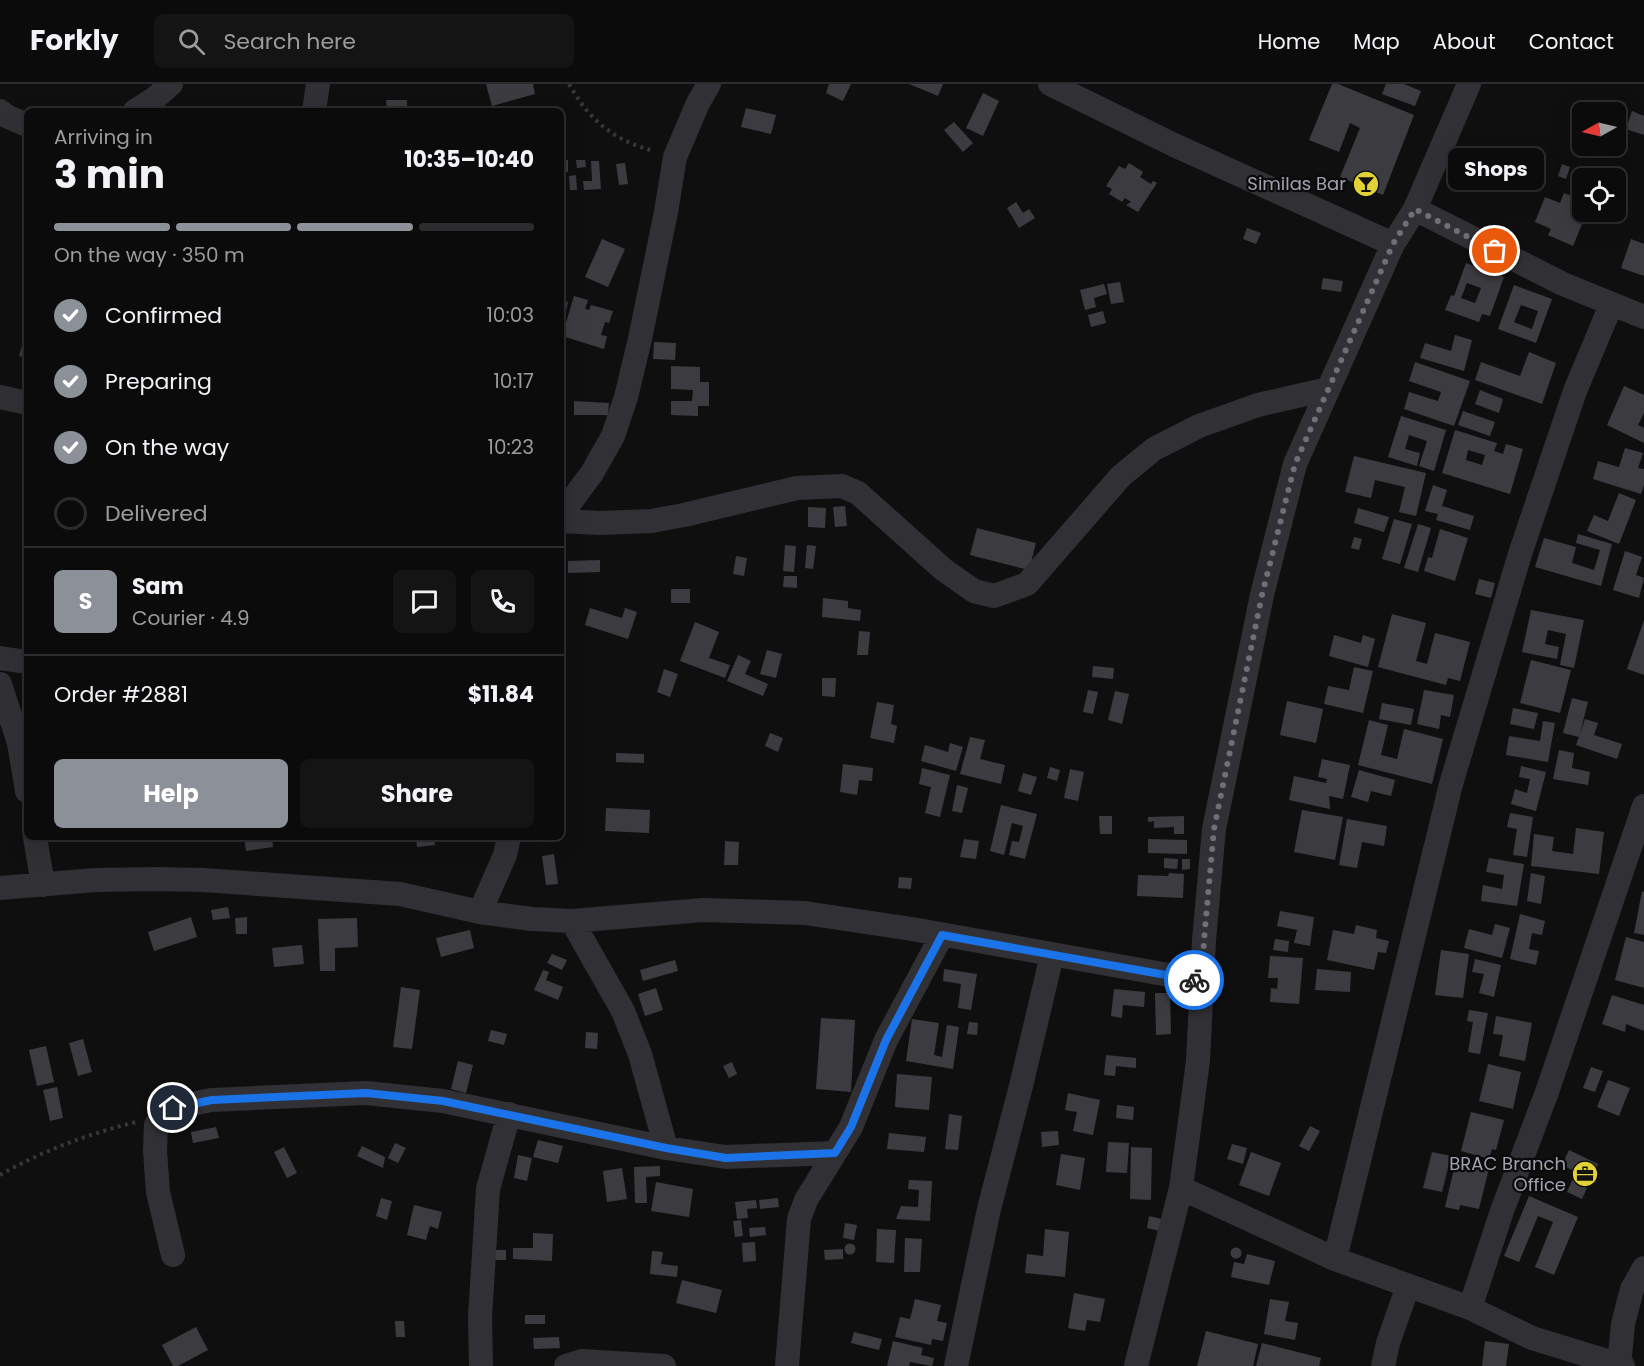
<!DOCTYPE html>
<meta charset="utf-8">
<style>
body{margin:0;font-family:Poppins,sans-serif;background:#151415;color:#f1f3f6;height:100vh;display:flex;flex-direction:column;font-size:22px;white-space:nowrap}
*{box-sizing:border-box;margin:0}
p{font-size:20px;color:#9a9b9d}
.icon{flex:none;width:33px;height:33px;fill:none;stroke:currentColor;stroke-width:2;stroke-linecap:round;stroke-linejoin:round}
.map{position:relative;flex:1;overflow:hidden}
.sheet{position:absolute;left:24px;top:24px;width:540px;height:732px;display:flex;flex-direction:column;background:#0c0b0c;border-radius:9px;box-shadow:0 6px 24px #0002,0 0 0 2px #2c2b2d}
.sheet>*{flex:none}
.needle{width:39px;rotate:262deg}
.fabs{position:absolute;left:1572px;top:18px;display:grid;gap:12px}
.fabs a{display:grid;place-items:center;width:54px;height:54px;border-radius:9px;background:#0c0b0c;box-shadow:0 6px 24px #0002,0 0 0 2px #2c2b2d;font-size:30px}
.pin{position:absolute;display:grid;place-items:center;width:51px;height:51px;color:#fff;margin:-26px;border:3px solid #fff;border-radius:50%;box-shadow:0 2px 6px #0007}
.courier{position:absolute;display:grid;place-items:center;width:60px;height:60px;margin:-30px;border:4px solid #1a73e8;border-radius:50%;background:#fff;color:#222;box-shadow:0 2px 8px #0007}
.bubble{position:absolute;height:42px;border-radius:9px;background:#0c0b0c;box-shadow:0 6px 24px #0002,0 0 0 2px #2c2b2d;font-size:20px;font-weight:700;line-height:42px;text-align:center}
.head em{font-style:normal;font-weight:700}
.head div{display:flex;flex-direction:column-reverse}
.head{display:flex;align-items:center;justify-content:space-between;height:102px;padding:0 30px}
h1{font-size:39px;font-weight:700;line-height:45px}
.bar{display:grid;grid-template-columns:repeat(4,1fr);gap:9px 6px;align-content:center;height:72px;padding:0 30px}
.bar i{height:8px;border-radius:4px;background:#2c2b2d}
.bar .selected{background:#8c9099}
.bar p{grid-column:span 4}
.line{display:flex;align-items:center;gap:15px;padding:0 30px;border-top:2px solid #2c2b2d}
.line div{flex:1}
.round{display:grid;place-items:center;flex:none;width:63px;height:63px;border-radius:9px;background:#151415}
ol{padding:0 30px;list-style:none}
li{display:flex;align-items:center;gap:18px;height:66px}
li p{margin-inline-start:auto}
li .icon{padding:6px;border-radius:50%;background:#8c9099;color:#fff;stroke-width:4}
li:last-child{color:#9a9b9d}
li i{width:33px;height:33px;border:3px solid #2c2b2d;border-radius:50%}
.button{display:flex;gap:12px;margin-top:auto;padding:12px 30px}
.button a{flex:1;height:69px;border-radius:9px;background:#8c9099;color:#fff;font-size:24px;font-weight:700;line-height:69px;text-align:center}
.button a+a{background:#151415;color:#f1f3f6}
header{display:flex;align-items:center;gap:36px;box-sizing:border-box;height:84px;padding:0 30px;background:#0c0b0c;border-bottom:2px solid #2c2b2d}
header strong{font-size:28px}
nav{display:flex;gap:33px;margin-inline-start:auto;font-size:21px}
.search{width:420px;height:54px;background:#151415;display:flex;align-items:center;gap:15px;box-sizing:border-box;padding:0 21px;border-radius:9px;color:#9a9b9d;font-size:22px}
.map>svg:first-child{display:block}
</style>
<header>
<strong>Forkly</strong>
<div class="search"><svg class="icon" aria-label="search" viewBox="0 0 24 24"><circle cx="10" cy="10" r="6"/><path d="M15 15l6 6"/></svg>Search here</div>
<nav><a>Home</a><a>Map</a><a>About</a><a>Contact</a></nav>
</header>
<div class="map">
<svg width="1644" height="1282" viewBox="0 0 1644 1282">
<rect width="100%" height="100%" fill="#100f10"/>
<path fill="#3c3c40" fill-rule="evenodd" d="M486,0H533L535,10L492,22Z
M829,0H851L843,17L826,9Z
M909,0H943L938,12Z
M1332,0H1338L1414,31L1383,111L1340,93L1360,44L1350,39L1339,68L1309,56Z
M1386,0H1404L1421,7L1415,22L1382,10Z
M983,9L999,17L983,52L966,44Z
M386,16H407V23H390V27H387Z
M422,22V27H393V26Z
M1610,23L1622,29L1616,44V28H1608Z
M746,24L776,31L771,50L741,43Z
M1632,27L1644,32V51L1626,45Z
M954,38L973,59L963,68L944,46Z
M1474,69L1496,78L1487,98L1466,89Z
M561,76H568V88H561Z
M576,76H585L586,83L577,84Z
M591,77H599L601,105L584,106L583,97H592Z
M625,79L628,100L619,101L616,80Z
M1129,79L1143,88L1140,93L1151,100L1153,97L1157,99L1138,128L1126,121L1131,118L1125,114L1122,118L1109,110L1112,105L1106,102L1119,82L1125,85Z
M1562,80L1570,83L1566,95L1558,92Z
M576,91L577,106H570L569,92Z
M1564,109L1582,116V128H1587L1573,162L1548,151L1551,145L1535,138L1545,113L1560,119Z
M1016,118L1023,129L1029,125L1035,134L1019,144L1007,124Z
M1247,144L1261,149L1256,160L1243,155Z
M602,155L625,165L608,203L585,193Z
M1631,155L1644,160V192L1621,184Z
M1466,179L1504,193L1490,232L1482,230L1479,238L1445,226L1451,211L1454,212ZM1467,199L1481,204L1475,219L1461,214Z
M1323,194L1343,197L1341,208L1321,205Z
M1120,198L1124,218L1111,220L1107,200Z
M1104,200L1107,210L1094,214L1096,223L1085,226L1080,206Z
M1514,201L1552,215L1536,259L1498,245ZM1521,221L1538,227L1532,245L1514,238Z
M574,212L588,216L585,225L589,226L591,221L613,227L609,239L605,238L601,251L607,252L604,265L562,252Z
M561,216L568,218L564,236L561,235Z
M1103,227L1106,239L1091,243L1088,231Z
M26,248H27V274L19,272Z
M1455,251L1472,256L1464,287L1420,274L1425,259L1451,267Z
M654,258L676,259L675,276L653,275Z
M1529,268L1556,279L1542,320L1475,296L1481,278L1520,292Z
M1415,278L1470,297L1454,342L1404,325L1409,308L1438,317L1441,308L1409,297Z
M671,282L700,283V298H709V322H698V332L671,331V317H692L693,306L671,305Z
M1624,302L1644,311V329L1638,341L1644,344V359L1607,341Z
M1480,306L1503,315L1499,329L1475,320Z
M574,317L609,319L608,331H574Z
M1463,327L1495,338L1490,352L1458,341Z
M1401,332L1446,346L1434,387L1419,382L1427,357L1409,351L1405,365L1420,369L1417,382L1388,373Z
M1455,346L1497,359L1494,367L1503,370L1506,360L1523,365L1510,410L1442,389ZM1468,366L1485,371L1482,381L1466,376Z
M1625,364L1643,369L1638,384L1644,385V401L1641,410L1593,395L1598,377L1619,383Z
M1354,372L1426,389L1416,432L1399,428L1405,403L1375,396L1371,414L1345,408Z
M1433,401L1447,406L1442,422L1474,432L1470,446L1436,436L1438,430L1425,427Z
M1619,409L1636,416L1619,460L1587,447L1594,431L1608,437Z
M845,422L847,442L835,443L833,423Z
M808,423L826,424L825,444L808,443Z
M1358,424L1389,433L1384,448L1354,439Z
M1394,435L1412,440L1400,480L1382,475Z
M1418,440L1431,444L1418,488L1404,484Z
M977,444L1036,459L1029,486L970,471Z
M1440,445L1468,454L1455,497L1424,487L1428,473L1432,474Z
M1578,450L1612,460L1601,502L1535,483L1544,454L1576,463L1572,479L1594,486L1600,466L1576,459Z
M1354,453L1362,455L1359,466L1351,464Z
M785,461L796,462L794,488L783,487Z
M807,461L816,462L813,485L805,484Z
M1625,467L1642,473L1636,491L1644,494L1639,514L1613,506Z
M736,472L747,474L744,492L733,490Z
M600,476V488L568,489V477Z
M784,492H797V504L783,503Z
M1479,495L1495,499L1491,514L1475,510Z
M671,505H690V519H671Z
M823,514L848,517V524L861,526L860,537L822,533Z
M590,524L622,534L625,524L637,528L628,555L585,541Z
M1531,526L1584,536L1574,584L1560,581L1566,550L1548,546L1545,560L1559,563L1557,575L1522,568Z
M1392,530L1426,539L1416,577L1427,580L1435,549L1470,558L1460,597L1448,594L1446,601L1378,583Z
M1644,536V591L1627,585Z
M695,538L719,548L709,574L730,581L725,594L680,577Z
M859,547L870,548L868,571H857Z
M1334,551L1361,559L1363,551L1375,555L1368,583L1329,572Z
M767,566L782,570L776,594L760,590Z
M738,571L751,577L745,590L768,600L763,612L727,597Z
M1531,576L1571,586L1560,629L1520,619Z
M1093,582L1114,584L1113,595L1092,593Z
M1354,583L1373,587L1363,629L1324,620L1328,602L1349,606Z
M664,585L678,590L670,613L657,608Z
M822,594H836L835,613L822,612Z
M1088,606L1098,608L1093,630L1083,628Z
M1424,606L1454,611L1450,633L1441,631L1439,645L1417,640Z
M1115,607L1129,610L1122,640L1108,636Z
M1572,614L1588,618L1579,653L1563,649Z
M1287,617L1323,625L1316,659L1280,651Z
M877,618L894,621L891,640L897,642L894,659L870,654Z
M1382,619L1414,625L1411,641L1379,635Z
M1513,624L1538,629L1534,645L1510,640Z
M1585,635L1598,639L1594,651L1622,660L1617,675L1576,661Z
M1369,636L1388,641L1381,671L1397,675L1404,645L1443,655L1432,700L1358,681Z
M1543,637L1555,639L1548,678L1506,671L1509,652L1540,657Z
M770,649L783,654L778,668L765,662Z
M970,653L985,656L980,675L1005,681L1001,700L960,690Z
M950,659L963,663L956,687L921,677L925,661L948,668Z
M1559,666L1574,669L1572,684L1590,688L1588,701L1553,695Z
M616,669L644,670V679L616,678Z
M1322,675L1350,681L1343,715L1329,712L1330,725L1289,716L1294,692L1326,699L1327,695L1318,693Z
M843,680L873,684L872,697L859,696L857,711L840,708Z
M1521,682L1546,688L1536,727L1511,720L1515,705L1527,709L1530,695L1519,693Z
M1050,683L1060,686L1057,697L1047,694Z
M922,684L950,691L940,733L925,729L931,703L919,700Z
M1070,685L1084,688L1078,717L1064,714Z
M1359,686L1395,696L1391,712L1371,707L1368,718L1351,713Z
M1023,689L1037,693L1031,711L1018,707Z
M957,701L968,704L962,729L952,727Z
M1001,721L1037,730L1025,775L1009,771L1012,757L1019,758L1023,742L1012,739L1004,771L990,767Z
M606,724L650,726L649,749L605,747Z
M1302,726L1343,733L1335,776L1294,768Z
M1510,729L1533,733L1527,773L1513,771L1517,745L1507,743Z
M1099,732H1112V750H1100Z
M1184,732V750H1174V743L1154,744V737L1148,738V733Z
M1347,735L1387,742L1384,762L1362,758L1357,784L1339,781Z
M1576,744L1604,748L1599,790L1531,782L1534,750L1554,753L1552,767L1573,770Z
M244,753H272L273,763L246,767Z
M416,753H434L435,761L417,763Z
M964,755L979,757L976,775L960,773Z
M1148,755L1187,756V770L1148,769Z
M725,757L739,758L738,781H724Z
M554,770L558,800L546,801L542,772Z
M1164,774L1178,775L1177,785L1164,784Z
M1489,774L1524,780L1517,822L1481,817L1483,801L1502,805L1504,791L1486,788Z
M1182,775H1190V785L1182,786Z
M1169,789L1184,790L1183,814L1137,812L1138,791L1168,792Z
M1531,789L1545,792L1541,820L1527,817Z
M899,793L912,794L911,805L898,804Z
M1642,807L1644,808V851L1634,849Z
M228,823L230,834L213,836L211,826Z
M1280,827L1314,833L1310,862L1294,859L1297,846L1277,842Z
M1520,830L1545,837L1542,851L1532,849L1529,865L1539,867L1536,881L1510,875Z
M191,833L197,853L154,867L148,848Z
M247,833V850H236L235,834Z
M357,834L358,863L335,864V887H320L318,835Z
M1495,840L1510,844L1502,874L1464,864L1469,845L1492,851Z
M1356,841L1377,846L1376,854L1389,857L1386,869L1378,868L1374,886L1327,876L1333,846L1354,850Z
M470,846L474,864L441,873L436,854Z
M1626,853L1644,858V904L1615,896Z
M1275,855L1289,857L1288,868L1273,866Z
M302,861L304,880L274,883L272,864Z
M1441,866L1469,870L1463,914L1435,911Z
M552,870L567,876L562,886L547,879Z
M1270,872L1303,874L1299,920L1270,918L1271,904L1277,905L1278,894H1268Z
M1475,875L1501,881L1494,913L1479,909L1484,890L1472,888Z
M675,876L678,887L643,897L640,886Z
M944,885L977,890L971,926L958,924L961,900L943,897Z
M1317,885L1351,888L1350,908L1315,906Z
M543,886L549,888L546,896L563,903L558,916L534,906Z
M401,903L420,906L412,965L393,963Z
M656,904L663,926L645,932L638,910Z
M1114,905L1145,908L1144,923L1123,921L1122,934L1111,932Z
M1155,909H1170L1171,950L1156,951Z
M1612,911L1644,921V947L1626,940L1625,948L1602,940Z
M1469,926L1488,929L1480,970L1468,968L1473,938L1467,937Z
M1496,932L1532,939L1525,977L1499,972L1503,951L1493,950Z
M821,934L855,936L851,1008L816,1005Z
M912,935L939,939L934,971L942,973L947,941L959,943L953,985L906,977Z
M969,938L978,939L977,951L967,950Z
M491,946L507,950L504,961L488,957Z
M586,948L598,949L597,965L585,964Z
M83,955L92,988L78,992L69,959Z
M46,962L54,998L37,1002L29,966Z
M1106,971L1136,974V984L1116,982L1115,992L1104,991Z
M458,977L473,981L466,1009L451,1005Z
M732,978L737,990L729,994L723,982Z
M1488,980L1521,988L1513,1025L1479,1017Z
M1591,983L1603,987L1595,1008L1583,1004Z
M897,990L932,993L929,1026L895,1023Z
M1608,996L1630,1004L1619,1032L1597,1023Z
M57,1003L63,1034L50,1037L43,1006Z
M1068,1009L1100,1016L1093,1051L1073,1047L1077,1028L1065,1026Z
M1117,1021L1134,1023L1133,1036L1116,1034Z
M1471,1028L1504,1036L1496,1066L1492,1065L1489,1075L1461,1067Z
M949,1030L962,1032L958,1066L945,1065Z
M1310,1042L1320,1047L1309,1067L1299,1062Z
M216,1043L219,1054L193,1059L191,1048Z
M1058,1047L1059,1061L1042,1063L1041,1048Z
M889,1049L926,1053L924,1068L887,1065Z
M538,1056L563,1062L558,1079L533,1073Z
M1108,1058L1129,1059L1127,1089L1106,1088Z
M395,1059L406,1064L398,1079L388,1074Z
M1232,1060L1247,1064L1243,1080L1227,1075Z
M362,1062L385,1073L383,1084L357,1072Z
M284,1063L297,1089L287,1094L274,1068Z
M1131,1063L1152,1064L1151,1116L1130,1115Z
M1569,1066L1598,1080L1582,1115L1567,1108L1576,1088L1562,1081Z
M1251,1068L1281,1079L1269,1112L1239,1101Z
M1432,1068L1451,1072L1442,1108L1423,1104Z
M1061,1070L1085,1074L1080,1106L1056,1101Z
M518,1071L532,1074L527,1097L514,1094Z
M1456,1076L1489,1084L1479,1125L1460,1121L1459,1126L1445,1123Z
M660,1082V1092L646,1093L647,1119H635L634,1083Z
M622,1084L627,1115L607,1118L603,1087Z
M909,1096L932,1097L930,1137L896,1135L901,1122L918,1123L919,1106L908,1105Z
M656,1098L693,1105L689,1133L651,1127Z
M1529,1112L1578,1133L1554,1191L1535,1183L1553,1138L1538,1132L1519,1178L1504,1172Z
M381,1114L392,1117L387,1136L376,1132Z
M778,1114L779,1123L760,1125L759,1116Z
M756,1116L757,1124L747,1125L748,1134L737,1135L735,1118Z
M414,1121L442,1128L438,1145L430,1142L426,1156L407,1151Z
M1149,1132L1166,1136L1164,1148L1147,1144Z
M741,1136L743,1152L735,1153L733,1137Z
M845,1139L857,1141L854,1156L843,1154Z
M765,1143L766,1151L750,1153L749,1144Z
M877,1145L896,1146L894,1179L876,1178Z
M1045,1145L1069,1148L1065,1193L1025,1189L1027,1170L1043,1172Z
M533,1149L553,1150L552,1177L513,1175V1164H533Z
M905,1154L922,1155L920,1188H904Z
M755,1158L756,1177L743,1178L742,1159Z
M844.5 1165a5.5 5.5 0 1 1 11 0a5.5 5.5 0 1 1-11 0Z
M1230.5 1169a5.5 5.5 0 1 1 11 0a5.5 5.5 0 1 1-11 0Z
M843,1165V1175L825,1176L824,1166Z
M490,1166H506V1176H490Z
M652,1167L663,1168L661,1180L678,1182L677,1193L650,1190Z
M1247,1170L1275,1177L1269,1201L1231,1193L1234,1178L1244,1180Z
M682,1196L722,1206L716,1229L676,1219Z
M1074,1209L1105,1215L1100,1238L1087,1236L1085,1247L1068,1244Z
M915,1215L941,1221L937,1237L947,1239L943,1257L932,1255L931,1261L895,1253L900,1233L910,1235Z
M1270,1215L1289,1218L1285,1237L1298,1239L1295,1256L1264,1250Z
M525,1231H545V1240H525Z
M395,1237H404L405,1253H396Z
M196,1243L208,1266L178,1282H173L162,1261Z
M1206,1247L1258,1260L1253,1282H1197Z
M854,1248L882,1255L879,1266L851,1259Z
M559,1253L560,1264L534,1265L533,1254Z
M893,1257L923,1264L921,1271L934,1274L932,1282L910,1278L909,1282H887Z
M1485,1257L1509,1260L1506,1282H1482Z
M1262,1259L1321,1274L1319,1282H1256Z"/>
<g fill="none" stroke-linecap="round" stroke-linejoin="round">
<path stroke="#37373c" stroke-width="4" stroke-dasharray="3 4.5" stroke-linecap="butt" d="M569,0C590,37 613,56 654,67
M0,1091C42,1067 88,1050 136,1038"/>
<path stroke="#313135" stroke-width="24" d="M1050,0L1174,61L1393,160
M0,27L8,33L27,41
M135,27L154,15L171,0
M314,27L318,0
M1415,125L1563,200L1644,233
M0,313L27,319
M561,431L592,389L613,352L626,313L640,255L666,128L675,73L698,19L709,0
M561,437L599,439L651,437L684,431L797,404L842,402L858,409L944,486L974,507L994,512L1027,500L1121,392L1154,365L1199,342L1258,321L1328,305
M0,574L27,578
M0,600L19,659L27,707
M35,753L43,801
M0,804L95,796L158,795L203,796L400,810L480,828L532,835L572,837L703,826L805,829L912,845L1202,897
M480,828L505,771L509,753
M572,837L623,927L640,970L666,1064
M1181,1104L1335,1175L1470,1224L1532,1254L1623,1282
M173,1171L158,1108L155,1067L156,1041L162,1031L173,1024L211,1016L366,1009L443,1017L666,1064L726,1073L835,1069
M1335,1175L1451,700L1520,470L1575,307L1611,221
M1470,1224L1502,1127L1547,1008L1644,722
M481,1282L480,1233L488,1105L509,1030
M566,1282L582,1277L664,1282
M787,1282L799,1135L806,1116L851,1043L886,956L942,851
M956,1282L989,1125L1022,998L1052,871
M1136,1282L1181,1104L1198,977L1204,856L1214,745L1262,511L1295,380L1393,160L1415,125L1469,0
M1383,1282L1388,1259L1408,1202
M1619,1282L1623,1240L1632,1205L1644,1184"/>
</g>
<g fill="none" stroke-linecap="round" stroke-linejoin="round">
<path stroke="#6e6f78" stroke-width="6" stroke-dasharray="0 10.8" d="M1194,896L1202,897L1204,856L1214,745L1262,511L1295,380L1393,160L1415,125L1495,167"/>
<path stroke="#1a73e8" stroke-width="8" d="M173,1024L212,1016L366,1009L443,1017L666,1064L726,1074L835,1069L851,1043L886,956L942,851L1194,896"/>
</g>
<defs>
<g id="bar-disc" transform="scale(1.35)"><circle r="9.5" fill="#e2d235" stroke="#0b0a0b"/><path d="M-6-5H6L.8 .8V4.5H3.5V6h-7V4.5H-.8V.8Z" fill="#111"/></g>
<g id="office-disc" transform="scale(1.35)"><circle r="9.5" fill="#e2d235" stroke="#0b0a0b"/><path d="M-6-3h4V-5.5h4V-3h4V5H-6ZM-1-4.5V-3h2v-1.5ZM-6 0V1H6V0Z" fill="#111"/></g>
</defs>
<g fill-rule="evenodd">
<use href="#bar-disc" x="1366" y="100"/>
<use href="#office-disc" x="1585" y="1090"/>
</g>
<g text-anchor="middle" stroke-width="4.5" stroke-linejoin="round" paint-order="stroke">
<g font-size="18" fill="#a1a2b0" stroke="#0b0a0b" text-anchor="end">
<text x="1346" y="106">Similas Bar</text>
<text x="1566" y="1086">BRAC Branch<tspan x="1566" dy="21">Office</tspan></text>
</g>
</g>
</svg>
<div class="fabs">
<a><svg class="needle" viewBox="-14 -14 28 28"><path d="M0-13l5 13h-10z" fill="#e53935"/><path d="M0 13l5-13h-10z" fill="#9a9b9d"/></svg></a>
<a><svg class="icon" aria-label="locate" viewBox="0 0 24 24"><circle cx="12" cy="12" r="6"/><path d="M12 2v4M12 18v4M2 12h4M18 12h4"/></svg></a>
</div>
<div class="pin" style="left:1495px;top:167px;background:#ea580c"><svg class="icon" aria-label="bag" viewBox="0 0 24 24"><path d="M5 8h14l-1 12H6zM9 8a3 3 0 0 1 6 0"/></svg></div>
<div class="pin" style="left:173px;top:1024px;background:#1f2937"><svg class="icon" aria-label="home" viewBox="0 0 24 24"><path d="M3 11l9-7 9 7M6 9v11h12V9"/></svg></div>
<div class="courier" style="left:1194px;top:896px"><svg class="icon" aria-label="bike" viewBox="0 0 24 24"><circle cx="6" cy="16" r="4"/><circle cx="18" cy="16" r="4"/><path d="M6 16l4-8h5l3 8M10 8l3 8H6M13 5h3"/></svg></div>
<div class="bubble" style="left:1448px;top:64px;width:96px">Shops</div>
<section class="sheet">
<div class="head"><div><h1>3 min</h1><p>Arriving in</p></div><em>10:35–10:40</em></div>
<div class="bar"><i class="selected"></i><i class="selected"></i><i class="selected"></i><i></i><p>On the way · 350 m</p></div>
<ol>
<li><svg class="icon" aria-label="check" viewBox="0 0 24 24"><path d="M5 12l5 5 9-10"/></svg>Confirmed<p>10:03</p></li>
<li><svg class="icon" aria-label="check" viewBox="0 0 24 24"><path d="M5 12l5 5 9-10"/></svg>Preparing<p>10:17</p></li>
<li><svg class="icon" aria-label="check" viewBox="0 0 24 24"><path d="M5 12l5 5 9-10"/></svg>On the way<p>10:23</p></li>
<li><i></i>Delivered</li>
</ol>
<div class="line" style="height:108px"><b class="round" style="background:#8c9099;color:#fff">S</b><div><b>Sam</b><p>Courier · 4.9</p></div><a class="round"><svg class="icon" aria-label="chat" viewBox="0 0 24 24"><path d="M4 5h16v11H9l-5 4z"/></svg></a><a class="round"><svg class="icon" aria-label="phone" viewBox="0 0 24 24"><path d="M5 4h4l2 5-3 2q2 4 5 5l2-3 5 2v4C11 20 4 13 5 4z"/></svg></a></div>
<div class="line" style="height:78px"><div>Order #2881</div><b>$11.84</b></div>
<div class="button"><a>Help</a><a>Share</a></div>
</section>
</div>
